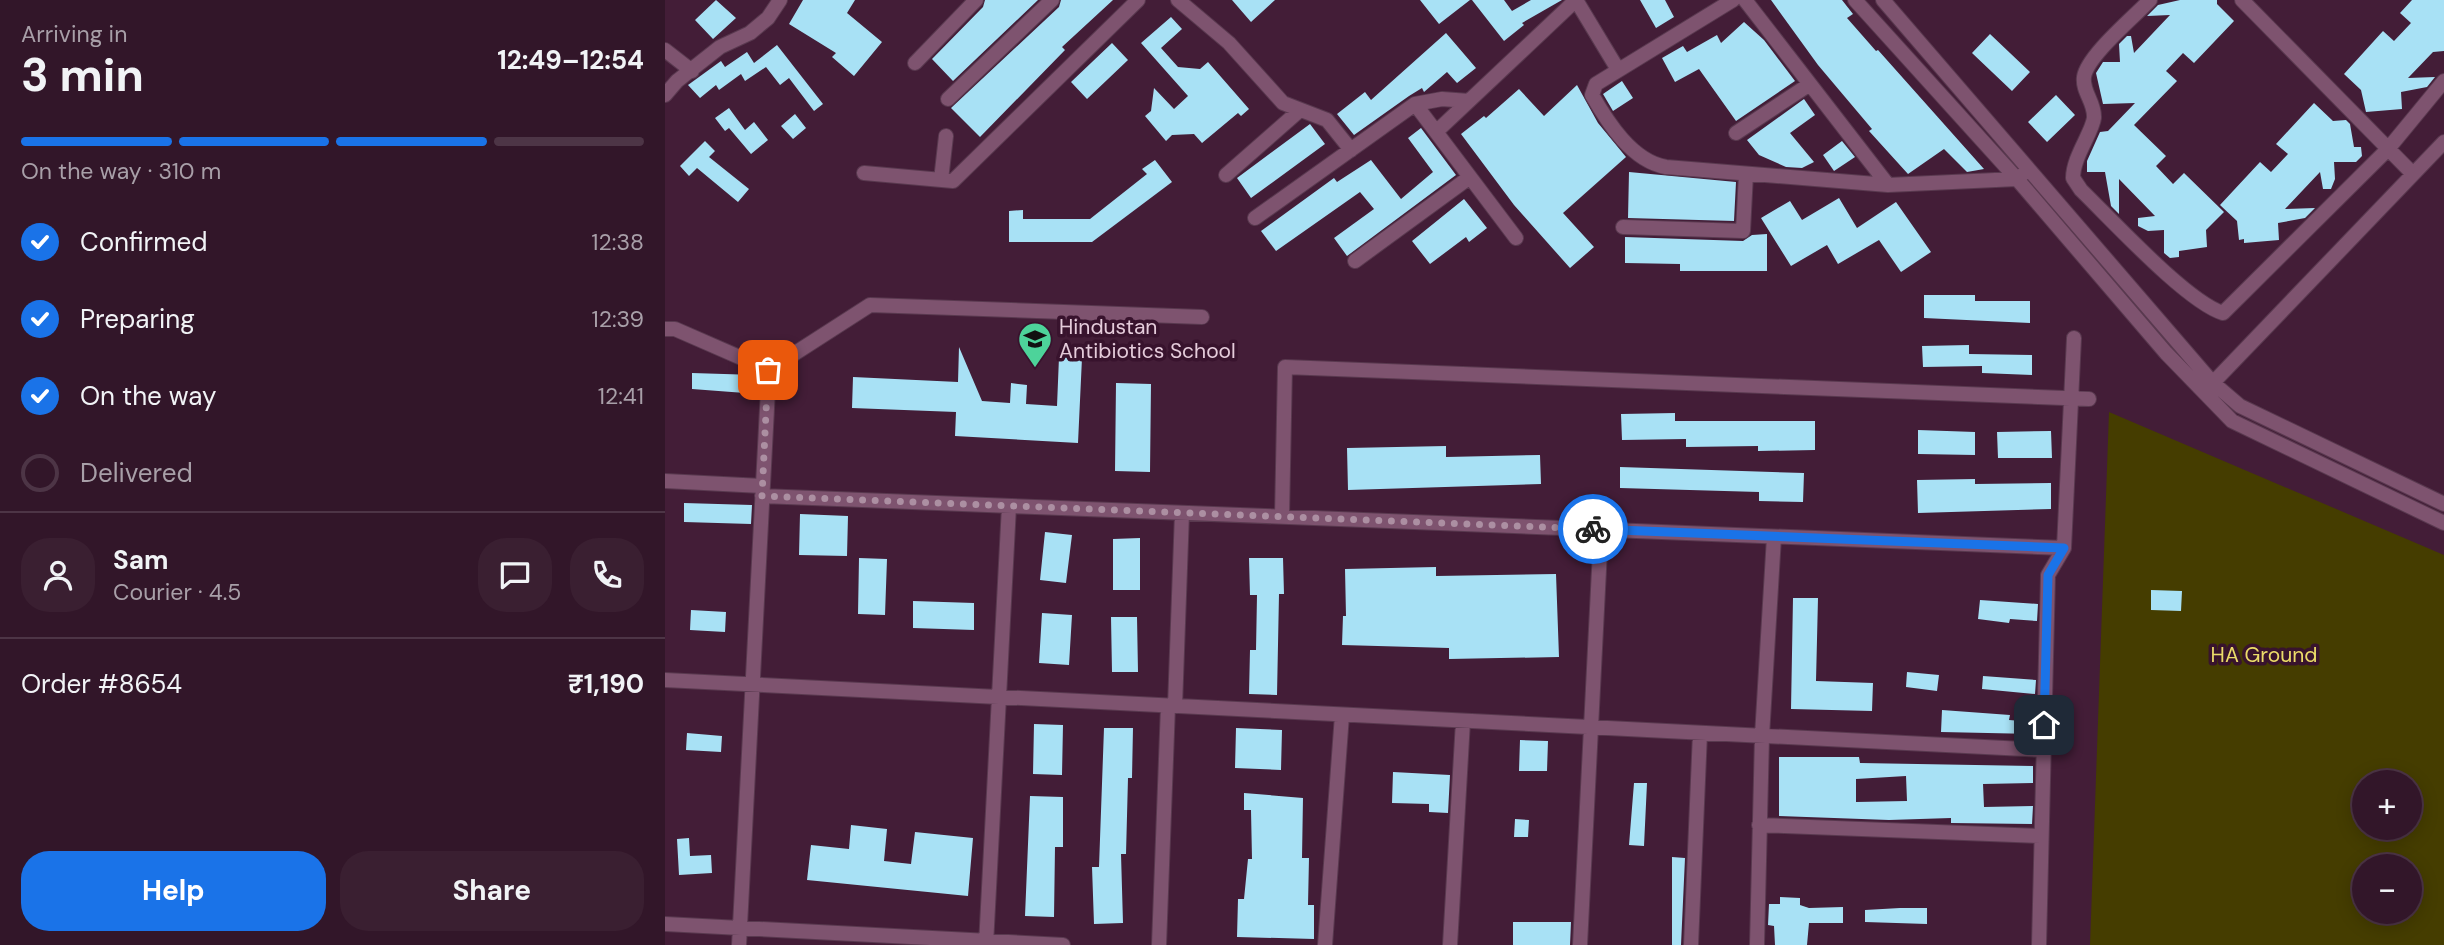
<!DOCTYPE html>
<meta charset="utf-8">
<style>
body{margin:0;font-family:"DM Sans",sans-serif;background:#3a1f31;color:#f1f3f6;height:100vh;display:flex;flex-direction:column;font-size:26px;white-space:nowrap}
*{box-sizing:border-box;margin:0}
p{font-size:23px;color:#a89fa8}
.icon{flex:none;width:38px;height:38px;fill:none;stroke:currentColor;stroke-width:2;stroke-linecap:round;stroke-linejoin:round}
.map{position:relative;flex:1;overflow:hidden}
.sheet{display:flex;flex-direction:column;background:#321629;width:665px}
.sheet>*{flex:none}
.fabs{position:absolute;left:1687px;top:770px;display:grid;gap:14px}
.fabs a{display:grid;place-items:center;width:70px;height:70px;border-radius:50%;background:#321629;box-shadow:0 4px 18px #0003,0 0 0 2px #4d3546;font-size:35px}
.pin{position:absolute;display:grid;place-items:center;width:60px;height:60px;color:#fff;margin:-30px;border-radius:14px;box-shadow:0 4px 10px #0006}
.courier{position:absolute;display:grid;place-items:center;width:70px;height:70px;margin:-35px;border:5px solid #1a73e8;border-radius:50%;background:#fff;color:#222;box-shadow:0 2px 9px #0007}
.overview em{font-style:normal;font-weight:700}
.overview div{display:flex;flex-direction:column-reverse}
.overview{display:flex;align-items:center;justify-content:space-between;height:119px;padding:0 21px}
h1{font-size:46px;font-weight:700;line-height:52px}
.bar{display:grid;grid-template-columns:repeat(4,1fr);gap:10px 7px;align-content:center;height:84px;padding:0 21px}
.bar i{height:9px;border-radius:5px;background:#4d3546}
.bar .selected{background:#1a73e8}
.bar p{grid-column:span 4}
.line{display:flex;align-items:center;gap:18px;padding:0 21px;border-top:2px solid #4d3546}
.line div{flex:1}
.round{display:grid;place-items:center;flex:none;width:74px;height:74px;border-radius:28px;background:#3a1f31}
ol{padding:0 21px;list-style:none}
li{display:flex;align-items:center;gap:21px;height:77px}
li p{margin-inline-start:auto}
li .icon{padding:7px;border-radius:50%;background:#1a73e8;color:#fff;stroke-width:4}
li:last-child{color:#a89fa8}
li i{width:38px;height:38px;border:4px solid #4d3546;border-radius:50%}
.cta{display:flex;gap:14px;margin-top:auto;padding:14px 21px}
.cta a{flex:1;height:80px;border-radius:28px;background:#1a73e8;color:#fff;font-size:28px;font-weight:700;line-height:80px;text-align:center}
.cta a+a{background:#3a1f31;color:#f1f3f6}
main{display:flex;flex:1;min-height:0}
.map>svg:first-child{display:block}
</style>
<main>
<section class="sheet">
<div class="overview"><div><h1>3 min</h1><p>Arriving in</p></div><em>12:49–12:54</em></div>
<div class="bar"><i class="selected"></i><i class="selected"></i><i class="selected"></i><i></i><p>On the way · 310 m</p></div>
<ol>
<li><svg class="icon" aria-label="check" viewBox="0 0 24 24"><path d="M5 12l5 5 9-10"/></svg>Confirmed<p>12:38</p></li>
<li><svg class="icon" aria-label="check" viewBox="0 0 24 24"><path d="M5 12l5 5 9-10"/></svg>Preparing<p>12:39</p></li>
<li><svg class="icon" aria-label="check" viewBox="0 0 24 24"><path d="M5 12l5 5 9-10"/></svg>On the way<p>12:41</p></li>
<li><i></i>Delivered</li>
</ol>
<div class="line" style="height:126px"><a class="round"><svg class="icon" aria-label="person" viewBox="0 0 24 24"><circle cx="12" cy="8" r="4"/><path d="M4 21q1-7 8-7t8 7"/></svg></a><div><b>Sam</b><p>Courier · 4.5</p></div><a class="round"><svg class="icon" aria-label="chat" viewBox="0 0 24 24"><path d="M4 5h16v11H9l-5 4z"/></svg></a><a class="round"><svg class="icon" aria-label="phone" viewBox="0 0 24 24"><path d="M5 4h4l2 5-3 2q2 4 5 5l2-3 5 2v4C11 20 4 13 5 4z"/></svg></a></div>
<div class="line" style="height:91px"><div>Order #8654</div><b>₹1,190</b></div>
<div class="cta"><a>Help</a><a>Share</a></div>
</section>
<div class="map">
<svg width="1779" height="945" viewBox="0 0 1779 945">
<rect width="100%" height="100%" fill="#431d37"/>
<path fill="#453d00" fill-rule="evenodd" d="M1444,412L1779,555V945H1425ZM1699,782H1745V828H1699ZM1699,866H1745V912H1699Z"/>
<path fill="#a8e1f5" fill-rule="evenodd" d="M51,0L71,18L48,39L30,20Z
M138,0H190L182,13L217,42L189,76L167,57L171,53L124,24Z
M320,0H373L288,81L267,59L318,7Z
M396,0H448L397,47L400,50L315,137L286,108L394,7Z
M567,0H610L586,22Z
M755,0H805L774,24Z
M807,0H839L847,11L866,0H897L857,23L859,25L839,41Z
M975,0H1000L1009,17L991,28Z
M1106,0H1177L1188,14L1182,18L1211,51L1213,50L1319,169L1302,172L1279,149L1243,174L1204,131L1207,129L1153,65Z
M1515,0H1552V4L1569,21L1529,63L1518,53L1501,71L1512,81L1469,125L1501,156L1491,166L1508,184L1519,173L1559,212L1541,230L1542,247L1514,251V257L1505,258L1499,253V230L1483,231L1473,226V218L1490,216L1454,179V214L1446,206L1440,172H1422V161L1435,132L1443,131L1470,103L1438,104L1431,73L1438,62H1455L1454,44L1462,36H1466L1469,53L1505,15L1482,16L1493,5Z
M1747,0H1779V51L1768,52L1743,78L1770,77L1762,87L1736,92L1737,109L1701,112L1696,90L1679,74L1718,31L1729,41L1746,23L1735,13Z
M506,17L517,29L496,48L513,67L535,69L543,62L584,109L576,116L573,113L537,143L529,134L507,135L501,141L480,116L486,111L489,88L509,109L523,96L476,43Z
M1079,22L1099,40L1130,81L1071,121L1034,69L1010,82L997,58L1018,46L1022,52L1052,35L1056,43Z
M781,33L811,68L792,83L782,72L759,92L757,88L744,96L689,135L672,114L700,92L706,100Z
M1325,34L1365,72L1347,91L1307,53Z
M447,43L463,60L422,99L406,82Z
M112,45L158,104L149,111L124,78L115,85L101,67L80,81L76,74L54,90L51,85L35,98L23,85L56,61L60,67L82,52L89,63Z
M957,81L968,98L948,111L938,94Z
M912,85L933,123L961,157L898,213L929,247L905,268L849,205L796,134L819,116L821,118L854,89L879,116Z
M1391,95L1410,115L1382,142L1363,122Z
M1139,99L1150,115L1125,133L1149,162L1137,168L1121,167L1094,155L1082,140Z
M1649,103L1668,121L1681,120L1685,124L1689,147H1696L1697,156L1691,162H1669L1670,179L1666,189H1658L1655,172L1620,209L1650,208L1640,218L1613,223L1614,240L1579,243V239L1574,240L1572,221L1555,205L1595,162L1606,172L1623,154L1611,144Z
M64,108L80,130L89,122L103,140L86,154L64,128L60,131L50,118Z
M130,114L141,128L128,139L116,126Z
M645,124L660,144L586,198L572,178Z
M756,128L791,175L682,256L669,238L709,209L695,192L611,251L596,231L669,178L672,182L706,160L736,199L768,172L743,138Z
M40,141L50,151L44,157L84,189L73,202L32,168L24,176L15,166Z
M1177,141L1190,157L1169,171L1158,155Z
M490,160L507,182L427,242H344V211L358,210V219H425L482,174L477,169Z
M964,172L1071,182L1069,221L963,218Z
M1174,198L1192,228L1231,202L1266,252L1236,272L1214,240L1173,264L1162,245L1126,266L1096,218L1125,201L1137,220Z
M799,199L822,228L804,242L801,237L765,264L747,241Z
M1102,234V271H1015V264L960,263V237L1078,241L1087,235Z
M1259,295H1310V301H1365V323L1259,318Z
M1304,345V354L1367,355V375L1317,373V366L1258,367L1257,346Z
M294,347L317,401L345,403L346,383L362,385L361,404L392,406L394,357L417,358L413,443L290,436L291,412L187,408L188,377L293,382Z
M27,373L91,375L94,376L93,394L27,389Z
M451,383L486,384L485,472L450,471Z
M1010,413V421H1150V450L1093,451V446L1021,447V439L957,440L956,414Z
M1253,430L1310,432V455L1253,454Z
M1386,431L1387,458H1333L1332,432Z
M781,446V457L875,455L876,484L683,490L682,448Z
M955,467L1139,473L1138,502L1094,501V492L955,488Z
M1310,479V484L1386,483V509L1253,513L1252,480Z
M19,503L87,505L86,524L19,522Z
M135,514L183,516L182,556L134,555Z
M380,532L407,535L401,583L375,580Z
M475,538V590H448V539Z
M194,558L222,559L220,615L193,614Z
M584,558H618L619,594H614L612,695L584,694L585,650H591L592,595H585Z
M771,567V576L891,574L894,657L784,659V648L677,645L678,616H681L680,569Z
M1486,590L1517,591L1516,611L1486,610Z
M1128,598H1153L1151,681L1208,683L1207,711L1126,709Z
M1315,600L1373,604L1372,621L1345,619L1344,623L1313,619Z
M248,601L309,603V630L248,628Z
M26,610L61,612L60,632L25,630Z
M377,613L407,615L404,665L374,663Z
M446,617H472L473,672H447Z
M1242,672L1274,675L1272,691L1241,687Z
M1318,676L1371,680L1370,694L1317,689Z
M1277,710L1345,715L1344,720L1370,722V734L1276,732Z
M369,724L398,725L397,775L368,774Z
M439,728H468L467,778H463L461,854H456L458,923L429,924L427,867H434Z
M571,728L617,730L616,770L570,768Z
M22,733L57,736L56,752L21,750Z
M855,740L883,741L882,771H854Z
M1114,757H1194L1195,763L1368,766V783L1318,784L1319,807L1368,806L1367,824L1286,823V818L1224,820L1114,816ZM1241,776L1242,801L1191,802V779Z
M728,772L785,775L783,813L764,812V804L727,803Z
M969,783H982L979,846L964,845Z
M579,793L638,798L637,858H644L643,905H649V939L572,937L573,899H579L583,859H587L586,810H579Z
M365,796L398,797V847H390L389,917L360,916Z
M850,819L864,820L863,837H849Z
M186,825L222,829L219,861L246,864L250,832L308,838L303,896L142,880L146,845L184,849Z
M24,838L25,856L46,855L47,873L14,875L12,839Z
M1007,857L1020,858L1016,945H1007Z
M1115,897L1135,898V905L1144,908L1178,907V923H1144L1142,945H1110L1109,926L1103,925L1104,904H1115Z
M1235,908H1262V924L1200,922V910Z
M848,922H906L905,945H848Z"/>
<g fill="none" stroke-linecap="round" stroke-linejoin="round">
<g stroke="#59394f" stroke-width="16">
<path id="minor" d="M513,0L564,43L618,103L662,120L686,150
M1068,0L931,84L927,95C943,123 967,161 1001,167L1223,185L1352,179L1357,175
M1080,0L1223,185
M1190,0L1352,179L1501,353L1567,421L1779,523
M1218,0L1547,382L1575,406L1779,504
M1485,0C1469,17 1422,56 1419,77C1417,92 1430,102 1429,118C1427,133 1408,157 1408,178L1416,190C1447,220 1522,302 1558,313L1723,149L1779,81
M1577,0L1748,174
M0,50L27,71
M250,63L311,0
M0,95L12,81L55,47L85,33L103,18L115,0
M283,99L387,0
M750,104L851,238
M771,132L911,0L952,68
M1071,133L1145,84
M199,173L288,181L473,0
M561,175L635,110
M276,180L281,136
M590,218L750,104L777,99L804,101
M958,227L1078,231L1081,174
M690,261L805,177
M0,329H10L104,370
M104,370L205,305L537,317
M1542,389L1779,142
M0,481L97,486
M97,496L1399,548
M617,517L620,367L1424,399
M0,680L1378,750
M510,706L517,513
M1094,825L1376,836
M0,924L398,945
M74,945L104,370
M321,945L344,506
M494,945L503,706
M660,945L677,715
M785,945L798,721
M915,945L936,530
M1026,945L1035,733
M1092,945L1097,736L1109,537
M1374,945L1383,575L1399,548L1409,338"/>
</g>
<use href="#minor" stroke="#7e536f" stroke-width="14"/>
</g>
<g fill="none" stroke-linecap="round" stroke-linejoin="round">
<path stroke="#ac8fa2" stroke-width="7" stroke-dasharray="0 12.6" d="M103,370L97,496L928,529"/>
<path stroke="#1a73e8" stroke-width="9" d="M928,529L1399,548L1383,575L1379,725"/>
</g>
<defs>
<g id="school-pin" transform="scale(1.75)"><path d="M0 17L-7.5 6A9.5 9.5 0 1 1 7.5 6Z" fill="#4dd39a" stroke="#38132d"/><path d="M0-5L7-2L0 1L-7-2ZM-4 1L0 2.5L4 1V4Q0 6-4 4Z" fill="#111"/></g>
</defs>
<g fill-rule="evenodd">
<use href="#school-pin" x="370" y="339"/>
</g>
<g text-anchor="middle" stroke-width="7" stroke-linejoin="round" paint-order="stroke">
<g font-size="21" fill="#e5ccdb" stroke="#38132d" text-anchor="start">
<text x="394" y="334">Hindustan<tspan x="394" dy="24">Antibiotics School</tspan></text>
</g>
<g font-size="21" fill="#ecdc69" stroke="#38132d">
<text x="1599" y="662">HA Ground</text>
</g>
</g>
</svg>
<div class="fabs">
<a>+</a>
<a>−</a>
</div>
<div class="pin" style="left:103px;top:370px;background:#ea580c"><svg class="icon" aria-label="bag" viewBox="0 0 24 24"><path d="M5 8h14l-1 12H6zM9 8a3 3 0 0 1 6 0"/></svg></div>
<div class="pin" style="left:1379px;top:725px;background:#1f2937"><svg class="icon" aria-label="home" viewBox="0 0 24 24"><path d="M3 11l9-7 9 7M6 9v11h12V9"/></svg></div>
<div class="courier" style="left:928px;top:529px"><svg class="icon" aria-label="bike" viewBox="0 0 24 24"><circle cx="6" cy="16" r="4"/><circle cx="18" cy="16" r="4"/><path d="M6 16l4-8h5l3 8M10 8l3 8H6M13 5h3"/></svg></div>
</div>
</main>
